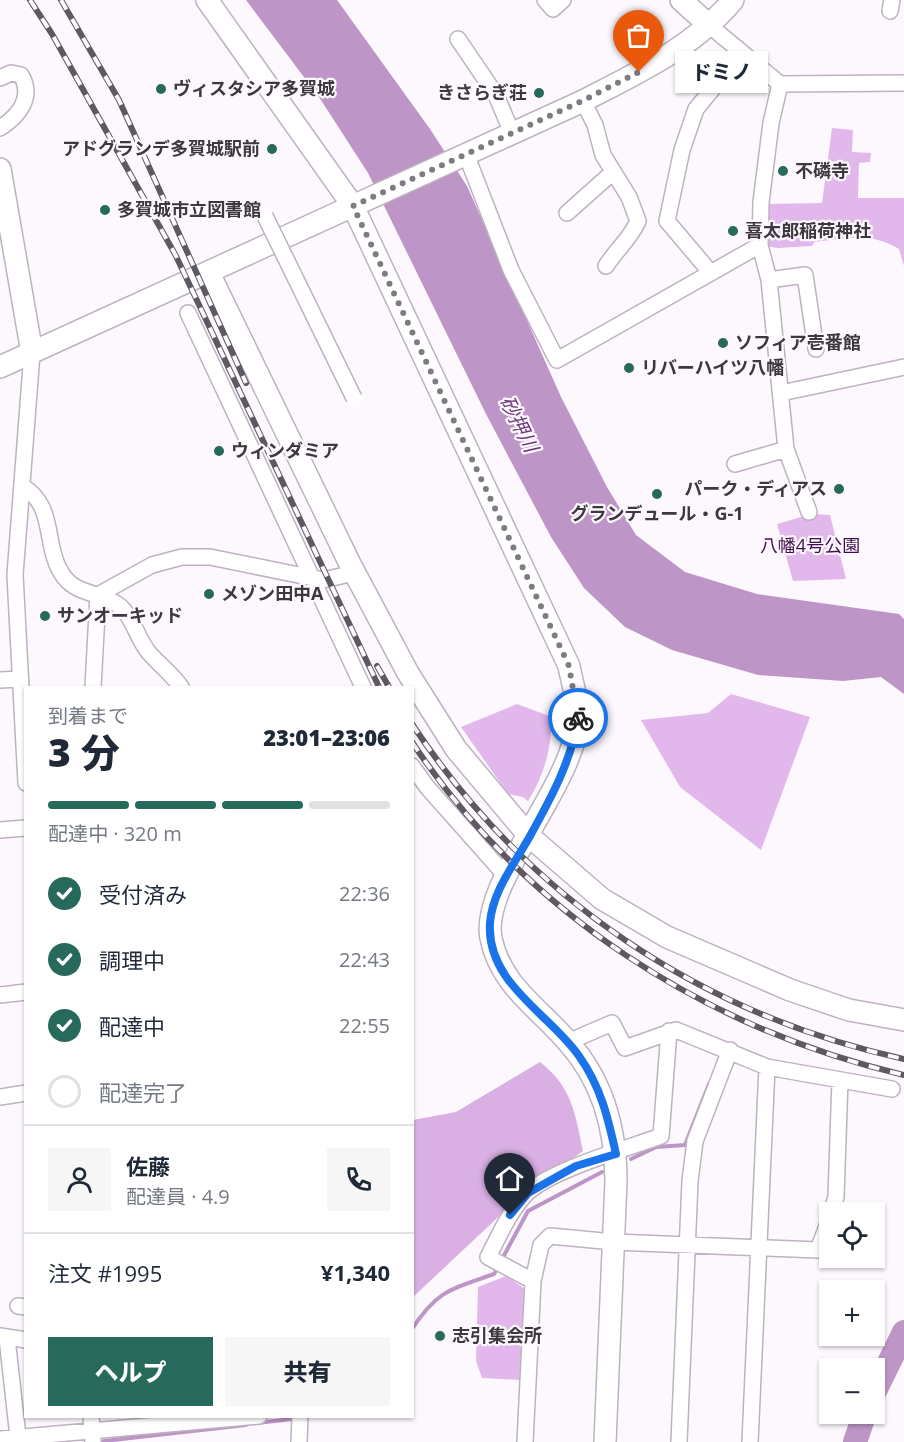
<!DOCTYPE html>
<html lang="ja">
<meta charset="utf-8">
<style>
body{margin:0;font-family:"Open Sans","Noto Sans JP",sans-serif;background:#f6f6f7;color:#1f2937;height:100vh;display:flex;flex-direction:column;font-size:22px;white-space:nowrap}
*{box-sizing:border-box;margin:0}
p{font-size:20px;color:#747a83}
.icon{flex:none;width:33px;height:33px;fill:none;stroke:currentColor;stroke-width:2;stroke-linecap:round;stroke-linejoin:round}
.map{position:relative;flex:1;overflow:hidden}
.sheet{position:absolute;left:24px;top:686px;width:390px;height:732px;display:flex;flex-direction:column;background:#fff;border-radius:0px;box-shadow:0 2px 4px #0004}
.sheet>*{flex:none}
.tools{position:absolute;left:819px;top:1202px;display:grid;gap:12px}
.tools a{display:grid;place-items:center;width:66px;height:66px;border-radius:0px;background:#fff;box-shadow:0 2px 4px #0004;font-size:30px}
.pin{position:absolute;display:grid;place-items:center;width:51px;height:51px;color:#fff;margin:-62px -26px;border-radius:50% 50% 50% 0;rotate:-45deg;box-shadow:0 0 6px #0007}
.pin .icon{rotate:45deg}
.courier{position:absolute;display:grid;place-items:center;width:60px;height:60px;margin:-30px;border:4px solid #1a73e8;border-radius:50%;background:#fff;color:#222;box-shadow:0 2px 8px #0007}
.bubble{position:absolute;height:42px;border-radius:0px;background:#fff;box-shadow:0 2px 4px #0004;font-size:20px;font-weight:800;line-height:42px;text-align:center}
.overview em{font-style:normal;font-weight:800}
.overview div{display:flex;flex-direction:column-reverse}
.overview{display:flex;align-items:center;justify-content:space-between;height:102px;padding:0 24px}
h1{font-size:39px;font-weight:800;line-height:45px}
.bar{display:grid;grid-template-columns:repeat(4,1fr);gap:9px 6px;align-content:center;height:72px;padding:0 24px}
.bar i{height:8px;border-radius:4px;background:#e0e1e3}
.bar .on{background:#276a5c}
.bar p{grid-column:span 4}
.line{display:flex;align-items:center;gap:15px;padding:0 24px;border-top:2px solid #e0e1e3}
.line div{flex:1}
.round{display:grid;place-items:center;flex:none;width:63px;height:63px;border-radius:0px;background:#f6f6f7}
ol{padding:0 24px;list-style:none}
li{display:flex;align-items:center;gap:18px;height:66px}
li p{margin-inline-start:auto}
li .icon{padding:6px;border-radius:50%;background:#276a5c;color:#fff;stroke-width:4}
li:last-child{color:#747a83}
li i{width:33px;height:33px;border:3px solid #e0e1e3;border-radius:50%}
.cta{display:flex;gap:12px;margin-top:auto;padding:12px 24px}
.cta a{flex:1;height:69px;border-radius:0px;background:#276a5c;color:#fff;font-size:24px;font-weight:800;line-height:69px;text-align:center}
.cta a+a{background:#f6f6f7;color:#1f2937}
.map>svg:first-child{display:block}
</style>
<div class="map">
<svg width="904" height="1442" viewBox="0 0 904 1442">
<rect width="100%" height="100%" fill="#fdf8fe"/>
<path fill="#e2b8ec" d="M832,128L853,130L852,152L871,153L870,162L859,163L858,198H904V266L899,249C868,231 848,239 814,242L812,246L778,248L765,246L766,204L822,203Z
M812,514L830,515L846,579L793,581L777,524Z
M731,694L810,717L761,850L680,787L641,720L708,713Z
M517,704L552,717C551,749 545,774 528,801L523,797L508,794L461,727Z
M506,1276L527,1290L521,1380L482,1378L476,1361L478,1287Z"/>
<path fill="#d9afe4" d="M540,1062C572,1087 575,1113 583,1151L525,1192L413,1297V1120L456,1112Z"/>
<path fill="#bd95c7" d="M246,0H337L430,129L467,186L561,397L607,487L636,535L685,572L757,594L899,614L904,619V694L881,677L843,681L758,675L672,650L625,627L584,588L551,537L486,414L368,173L319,97Z"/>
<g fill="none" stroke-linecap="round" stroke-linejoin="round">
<path stroke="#bd95c7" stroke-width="4" d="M631,1159L656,1147L685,1145L709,1084
M501,1261L528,1211L602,1172
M412,1329C438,1289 452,1289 494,1274L498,1267
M314,1416H316
M257,1423L292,1419
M104,1441L246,1425"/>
<path stroke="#bd95c7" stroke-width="24" d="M874,1393L904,1332
M855,1442L865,1413"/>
<g stroke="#beb2c1" stroke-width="18">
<path id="street" d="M545,0L553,9L563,0
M890,11L892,0
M710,26L780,84L904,83
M458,39L496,95L512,133
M0,78L11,73L21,75C34,97 19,116 0,128
M780,84L771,123L761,202L760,245L769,280L786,449L809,512
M583,101L595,125L603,155L629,197L638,221C631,238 616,250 606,266
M466,154L511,270L557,360L760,245
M567,213L613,172
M711,273L667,221L682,150L696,109L742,53
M769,280L805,275L816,349
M188,313L363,687
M781,393L904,367
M735,464L786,449
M22,486C58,506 42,550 65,578C78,595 105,593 121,607C134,619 138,641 150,654C160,665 172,674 181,687
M0,680L20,679
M93,687L98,595L152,565L182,557H210L323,580L354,573
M412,766L427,787L506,876
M26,783L15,575L32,353
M0,830L26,828
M0,995L26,992
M568,1042L612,1023L625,1048L676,1030L767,1067L892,1089
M0,1097L26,1093
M831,1212L836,1197L840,1080
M533,1281L488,1257C499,1236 509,1212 526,1194C550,1170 626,1149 661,1136L669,1031
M18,1306L26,1307
M0,1336L26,1340
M7,1338L18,1437
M91,1416L93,1442
M0,1439L259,1416
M299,1442L300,1416
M525,1442L533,1281L541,1245L550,1236L614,1242L818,1250L830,1218
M679,1442L690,1181L695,1141L730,1050
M750,1442L767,1067"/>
</g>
<g stroke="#beb2c1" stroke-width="24">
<path id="secondary" d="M207,0L353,206L569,666C572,683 579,703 578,720C573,787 480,883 491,938C500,985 539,1008 568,1042C603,1081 616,1131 616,1181L605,1442
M681,0L710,26
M0,169L32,353
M209,273L351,566L408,673L456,749L529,836L602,899L667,937L790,990L849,1010L904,1020
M0,367L583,101C637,73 694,47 733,0"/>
</g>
<use href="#street" stroke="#fff" stroke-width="15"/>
<use href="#secondary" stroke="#fff" stroke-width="21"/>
<g stroke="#5e5960" stroke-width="6">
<path id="rail" d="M30,0L52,34L176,256L379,687
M61,0L119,100L246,383
M377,666L389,687
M412,724C527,898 702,1015 904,1059
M412,742C525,913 706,1029 904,1075"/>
</g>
<use href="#rail" stroke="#fdf8fe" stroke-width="4" stroke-dasharray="11" stroke-linecap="butt"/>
<g stroke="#beb2c1" stroke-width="18" stroke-linecap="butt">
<path id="street-bridge" d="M265,216L354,398"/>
</g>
<use href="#street-bridge" stroke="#fff" stroke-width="15"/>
</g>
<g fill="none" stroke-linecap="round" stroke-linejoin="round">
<path stroke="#807b82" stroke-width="6" stroke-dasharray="0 10.8" d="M578,718L569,666L353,206L584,100L639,72"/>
<path stroke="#1a73e8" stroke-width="8" d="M510,1215L528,1193L576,1166L616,1154C608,1118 601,1087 579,1056C550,1014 486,983 490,923C492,892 515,863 530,836C550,800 572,760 578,718"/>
</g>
<g fill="#276a5c" stroke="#fdf8fe" stroke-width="2">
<circle cx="161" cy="89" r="6"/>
<circle cx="539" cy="93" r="6"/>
<circle cx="272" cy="149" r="6"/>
<circle cx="783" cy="171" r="6"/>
<circle cx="105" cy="210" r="6"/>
<circle cx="733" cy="231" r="6"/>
<circle cx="723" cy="343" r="6"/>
<circle cx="629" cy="368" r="6"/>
<circle cx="219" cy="451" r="6"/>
<circle cx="839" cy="489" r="6"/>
<circle cx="657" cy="494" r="6"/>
<circle cx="209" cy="594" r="6"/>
<circle cx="45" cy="616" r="6"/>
<circle cx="440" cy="1336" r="6"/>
</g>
<g text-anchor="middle" stroke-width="4.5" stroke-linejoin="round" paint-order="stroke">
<g font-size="18" font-weight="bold" fill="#3d383f" stroke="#fdf8fe" text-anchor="start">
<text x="173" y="95">ヴィスタシア多賀城</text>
<text x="527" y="99" text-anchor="end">きさらぎ荘</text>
<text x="260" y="155" text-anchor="end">アドグランデ多賀城駅前</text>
<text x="795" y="177">不磷寺</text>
<text x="117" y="216">多賀城市立図書館</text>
<text x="745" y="237">喜太郎稲荷神社</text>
<text x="735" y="349">ソフィア壱番館</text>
<text x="641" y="374">リバーハイツ八幡</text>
<text x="231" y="457">ウィンダミア</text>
<text x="827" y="495" text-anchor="end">パーク・ディアス</text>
<text x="657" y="520" text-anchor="middle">グランデュール・G-1</text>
<text x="221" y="600">メゾン田中A</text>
<text x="57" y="622">サンオーキッド</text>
<text x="452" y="1342">志引集会所</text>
</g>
<g font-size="18" fill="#420f4e" stroke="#fdf8fe">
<text x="810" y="552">八幡4号公園</text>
</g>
<g font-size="20" font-style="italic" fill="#6c3978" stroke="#fdf8fe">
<text transform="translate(519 424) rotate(63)" y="7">砂押川</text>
</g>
</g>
</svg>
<div class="tools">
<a><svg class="icon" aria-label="locate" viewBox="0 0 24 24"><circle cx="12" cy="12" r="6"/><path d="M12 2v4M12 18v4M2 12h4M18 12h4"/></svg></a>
<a>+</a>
<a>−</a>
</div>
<div class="pin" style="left:639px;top:72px;background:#ea580c"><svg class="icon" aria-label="bag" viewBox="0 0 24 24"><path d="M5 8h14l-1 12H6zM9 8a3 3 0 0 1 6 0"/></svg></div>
<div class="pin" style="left:510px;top:1215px;background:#1f2937"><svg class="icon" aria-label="home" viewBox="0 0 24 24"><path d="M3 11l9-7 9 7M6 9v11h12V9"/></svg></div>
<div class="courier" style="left:578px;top:718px"><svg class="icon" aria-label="bike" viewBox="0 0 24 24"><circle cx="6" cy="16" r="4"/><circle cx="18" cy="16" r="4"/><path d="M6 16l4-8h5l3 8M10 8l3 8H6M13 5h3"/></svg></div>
<div class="bubble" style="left:675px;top:51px;width:93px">ドミノ</div>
<section class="sheet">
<div class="overview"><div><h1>3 分</h1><p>到着まで</p></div><em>23:01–23:06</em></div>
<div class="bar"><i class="on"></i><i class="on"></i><i class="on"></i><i></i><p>配達中 · 320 m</p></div>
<ol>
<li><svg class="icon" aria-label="check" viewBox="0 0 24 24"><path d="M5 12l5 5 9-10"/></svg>受付済み<p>22:36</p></li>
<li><svg class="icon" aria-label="check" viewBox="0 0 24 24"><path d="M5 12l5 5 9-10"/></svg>調理中<p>22:43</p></li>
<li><svg class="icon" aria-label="check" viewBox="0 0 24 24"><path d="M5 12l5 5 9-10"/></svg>配達中<p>22:55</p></li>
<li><i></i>配達完了</li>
</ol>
<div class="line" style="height:108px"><a class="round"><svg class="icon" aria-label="person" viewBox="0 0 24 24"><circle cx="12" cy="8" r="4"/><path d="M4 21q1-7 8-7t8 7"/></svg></a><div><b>佐藤</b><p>配達員 · 4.9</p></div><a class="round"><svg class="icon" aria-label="phone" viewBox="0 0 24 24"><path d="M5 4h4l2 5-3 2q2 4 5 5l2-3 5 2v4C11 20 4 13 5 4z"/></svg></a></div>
<div class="line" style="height:78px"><div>注文 #1995</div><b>¥1,340</b></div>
<div class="cta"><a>ヘルプ</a><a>共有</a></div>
</section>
</div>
